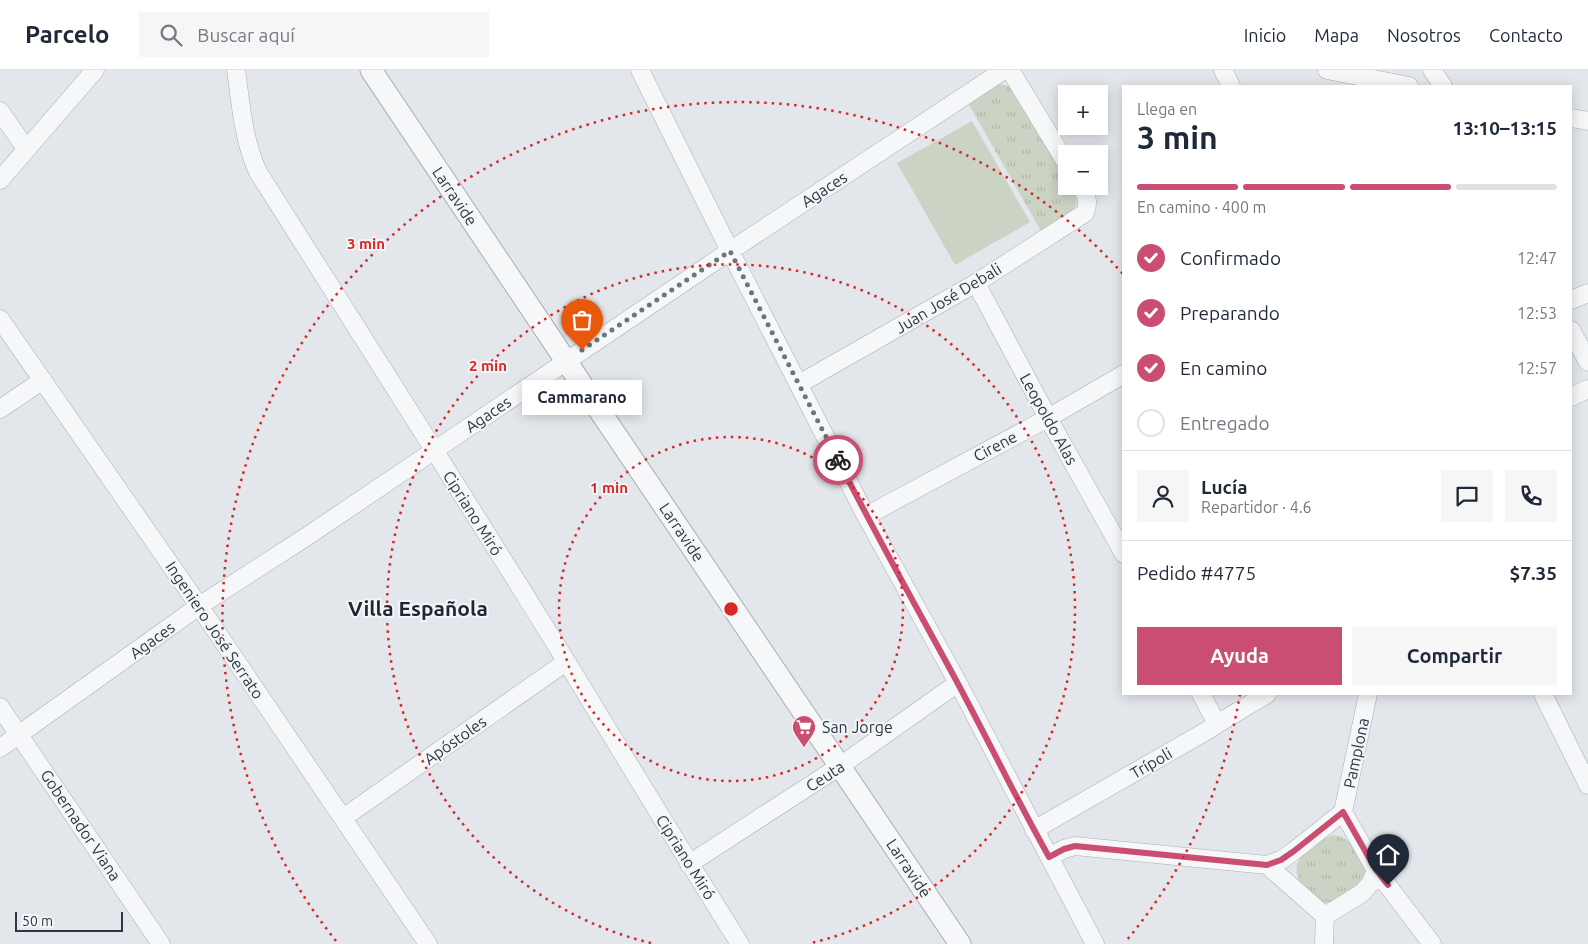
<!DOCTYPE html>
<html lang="es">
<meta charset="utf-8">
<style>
body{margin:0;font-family:Ubuntu,sans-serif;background:#f6f6f7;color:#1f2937;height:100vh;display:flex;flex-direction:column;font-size:19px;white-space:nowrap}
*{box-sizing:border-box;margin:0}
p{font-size:16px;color:#747a83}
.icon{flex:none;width:28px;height:28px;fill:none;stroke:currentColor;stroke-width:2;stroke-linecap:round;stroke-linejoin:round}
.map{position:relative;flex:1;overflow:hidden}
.sheet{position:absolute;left:1122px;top:15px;width:450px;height:610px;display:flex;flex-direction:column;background:#fff;border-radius:0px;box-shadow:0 2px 12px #0003}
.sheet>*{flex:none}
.fabs{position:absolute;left:1058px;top:15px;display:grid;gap:10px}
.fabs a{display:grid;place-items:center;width:50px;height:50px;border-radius:0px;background:#fff;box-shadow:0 2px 12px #0003;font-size:25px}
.scale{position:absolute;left:15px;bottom:12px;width:108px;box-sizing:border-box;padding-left:5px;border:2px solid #2b3742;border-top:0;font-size:14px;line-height:18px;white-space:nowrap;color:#2b3742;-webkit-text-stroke:4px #f3f6f8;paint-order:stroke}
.pin{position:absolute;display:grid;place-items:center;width:42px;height:42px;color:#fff;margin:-51px -21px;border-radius:50% 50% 50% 0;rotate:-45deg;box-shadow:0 0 5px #0007}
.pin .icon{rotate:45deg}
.courier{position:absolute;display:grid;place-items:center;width:50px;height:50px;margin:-25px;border:4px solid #ca4e71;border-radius:50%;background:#fff;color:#222;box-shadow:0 1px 6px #0007}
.bubble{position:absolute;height:35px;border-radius:0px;background:#fff;box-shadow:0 2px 12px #0003;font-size:16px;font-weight:700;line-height:35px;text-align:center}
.headline em{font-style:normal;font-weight:700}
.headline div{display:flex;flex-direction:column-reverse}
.headline{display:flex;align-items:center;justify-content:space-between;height:85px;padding:0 15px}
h1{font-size:32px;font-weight:700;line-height:38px}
.bar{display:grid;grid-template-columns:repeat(4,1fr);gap:8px 5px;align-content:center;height:60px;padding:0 15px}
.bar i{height:6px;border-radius:4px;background:#e0e1e3}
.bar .current{background:#ca4e71}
.bar p{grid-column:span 4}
.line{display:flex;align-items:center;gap:12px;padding:0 15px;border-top:1px solid #e0e1e3}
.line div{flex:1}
.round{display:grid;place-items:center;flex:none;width:52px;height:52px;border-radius:0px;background:#f6f6f7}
ol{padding:0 15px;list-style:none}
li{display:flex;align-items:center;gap:15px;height:55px}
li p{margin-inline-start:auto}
li .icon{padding:5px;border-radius:50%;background:#ca4e71;color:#fff;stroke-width:4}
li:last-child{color:#747a83}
li i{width:28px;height:28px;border:2px solid #e0e1e3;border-radius:50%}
.cta{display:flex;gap:10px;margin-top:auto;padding:10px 15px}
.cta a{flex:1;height:58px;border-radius:0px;background:#ca4e71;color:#fff;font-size:20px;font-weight:700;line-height:58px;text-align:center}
.cta a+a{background:#f6f6f7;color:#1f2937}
header{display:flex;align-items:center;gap:30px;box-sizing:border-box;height:70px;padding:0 25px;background:#fff;border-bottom:1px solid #e0e1e3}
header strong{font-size:24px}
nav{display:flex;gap:28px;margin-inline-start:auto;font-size:18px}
.search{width:350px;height:45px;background:#f6f6f7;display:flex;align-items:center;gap:12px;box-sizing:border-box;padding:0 18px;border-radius:0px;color:#747a83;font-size:19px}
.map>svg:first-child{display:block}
</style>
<header>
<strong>Parcelo</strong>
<div class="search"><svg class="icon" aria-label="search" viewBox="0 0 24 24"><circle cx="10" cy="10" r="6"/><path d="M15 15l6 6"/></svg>Buscar aquí</div>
<nav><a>Inicio</a><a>Mapa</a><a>Nosotros</a><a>Contacto</a></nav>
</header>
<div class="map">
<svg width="1588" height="874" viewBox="0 0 1588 874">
<defs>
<pattern id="grass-tufts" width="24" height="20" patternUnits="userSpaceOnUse" patternTransform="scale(1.25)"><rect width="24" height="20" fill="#cbd4c4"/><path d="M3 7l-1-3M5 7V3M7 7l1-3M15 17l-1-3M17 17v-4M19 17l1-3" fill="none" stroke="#aeb7aa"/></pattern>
</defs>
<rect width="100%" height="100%" fill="#e3e7eb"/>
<path fill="url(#grass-tufts)" d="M998,14L1009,16L1014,20L1066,110V116H1070C1072,120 1074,123 1076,127C1081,143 1053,154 1041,161L968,33Z
M1333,765C1344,767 1349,770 1355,779C1358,784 1364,790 1365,796C1368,811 1345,829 1332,832C1328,833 1324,832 1320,832C1299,815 1284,796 1312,777C1319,772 1325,767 1333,765Z"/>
<path fill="#cbd4c4" d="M972,51L1030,152L955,195L897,93Z"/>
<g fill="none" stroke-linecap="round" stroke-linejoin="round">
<g stroke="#a8afb5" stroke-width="19">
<path id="minor" d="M236,0C241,34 243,70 258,102C358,260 459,418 558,578C619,677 678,776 740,874
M640,0L730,181L866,446L958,613L1095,874
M1010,0L1066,92
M1223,0L1231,16
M1327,0L1409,16
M1432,0L1443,16
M0,41L26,79
M1571,48L1588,51
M0,110L95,0
M976,213L1048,348L1124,484
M1571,230L1588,223
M0,249L199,536L428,874
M1571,260L1588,292
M799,314L976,213L1085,143C1089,132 1087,126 1081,116
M1571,327L1588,319
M0,339L43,310
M866,446L1048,348L1124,304
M1201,624L1217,654
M1368,624L1343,742L1376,800L1432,874
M1543,624L1588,715
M0,637L161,874
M0,678L199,536L306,467L730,181L1004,0
M343,748L566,592
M1034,760L1208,660L1217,654L1267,624
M1049,787L1064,779L1075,776L1267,795L1325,846L1324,874
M689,794L840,696L958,613
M1267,795L1281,790L1294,781L1343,742
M1325,846L1362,823L1371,813L1376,800"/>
</g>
<g stroke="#a8afb5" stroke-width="23">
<path id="tertiary" d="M371,0L566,291L960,874"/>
</g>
<use href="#minor" stroke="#f6f7f9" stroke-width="18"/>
<use href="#tertiary" stroke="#f6f7f9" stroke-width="21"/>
</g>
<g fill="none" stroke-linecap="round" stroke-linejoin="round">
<path stroke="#6b757d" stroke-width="5" stroke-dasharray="0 9" d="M582,280L730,181L838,390"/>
<path stroke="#ca4e71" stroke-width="6" d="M838,390C876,465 917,538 957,612C988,670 1017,730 1049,787L1064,779L1075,776L1267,795L1281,790L1294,781L1343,742L1376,800L1388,815"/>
</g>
<g fill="none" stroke="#d62828" stroke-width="2.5" stroke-dasharray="2.5 5">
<circle cx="731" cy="539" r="172"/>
<path d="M651 873A344 344 0 1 1 811 873"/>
<path d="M1240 624A516 516 0 0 1 1126 871M336 871A516 516 0 0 1 1123 204"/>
</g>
<defs>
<g id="supermarket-pin" transform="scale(1.25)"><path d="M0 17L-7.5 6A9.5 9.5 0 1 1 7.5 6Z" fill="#ca4e71" stroke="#f3f6f8"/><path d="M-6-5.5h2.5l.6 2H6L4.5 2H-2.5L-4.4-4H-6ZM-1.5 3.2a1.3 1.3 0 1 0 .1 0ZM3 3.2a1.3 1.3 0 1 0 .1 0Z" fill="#fff"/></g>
</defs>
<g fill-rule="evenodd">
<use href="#supermarket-pin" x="804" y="657"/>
</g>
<g text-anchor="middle" stroke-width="4" stroke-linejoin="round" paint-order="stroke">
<g font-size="16" fill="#2b3742" stroke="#f3f6f8">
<text transform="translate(824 119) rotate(-33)" y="6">Agaces</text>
<text transform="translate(455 126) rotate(56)" y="6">Larravide</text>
<text transform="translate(948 228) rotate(-31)" y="6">Juan José Debali</text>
<text transform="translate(488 344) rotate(-34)" y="6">Agaces</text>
<text transform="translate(1049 349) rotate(61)" y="6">Leopoldo Alas</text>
<text transform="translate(995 376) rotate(-28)" y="6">Cirene</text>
<text transform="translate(473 443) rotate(58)" y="6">Cipriano Miró</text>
<text transform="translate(682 462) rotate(56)" y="6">Larravide</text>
<text transform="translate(215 560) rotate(56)" y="6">Ingeniero José Serrato</text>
<text transform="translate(152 570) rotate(-36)" y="6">Agaces</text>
<text transform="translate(455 670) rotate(-35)" y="6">Apóstoles</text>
<text transform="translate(1356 683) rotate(-78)" y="6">Pamplona</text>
<text transform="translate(1151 693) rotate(-30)" y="6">Trípoli</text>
<text transform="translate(825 706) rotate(-33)" y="6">Ceuta</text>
<text transform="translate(81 755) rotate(56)" y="6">Gobernador Viana</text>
<text transform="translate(686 787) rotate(58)" y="6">Cipriano Miró</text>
<text transform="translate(909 798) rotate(56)" y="6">Larravide</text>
</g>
<g font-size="16" fill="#2b3742" stroke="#f3f6f8" text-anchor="start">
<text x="822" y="663">San Jorge</text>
</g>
<g font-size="21" font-weight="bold" fill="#1d2833" stroke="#f3f6f8">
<text x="418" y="546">Villa Española</text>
</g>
</g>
<circle cx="731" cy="539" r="8" fill="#d62828" stroke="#f3f6f8" stroke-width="2.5"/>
<g font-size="15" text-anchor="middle" font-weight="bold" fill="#d62828" stroke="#f3f6f8" stroke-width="4" stroke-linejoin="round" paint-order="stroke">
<text x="366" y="179">3 min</text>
<text x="488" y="301">2 min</text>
<text x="609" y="423">1 min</text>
</g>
</svg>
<div class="fabs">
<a>+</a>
<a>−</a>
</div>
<div class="scale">50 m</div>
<div class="pin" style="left:582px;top:280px;background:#ea580c"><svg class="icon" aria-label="bag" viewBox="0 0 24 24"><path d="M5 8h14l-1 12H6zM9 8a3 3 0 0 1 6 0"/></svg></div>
<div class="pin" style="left:1388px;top:815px;background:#1f2937"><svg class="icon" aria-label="home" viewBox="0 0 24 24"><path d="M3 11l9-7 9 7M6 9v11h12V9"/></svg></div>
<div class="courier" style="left:838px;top:390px"><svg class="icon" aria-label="bike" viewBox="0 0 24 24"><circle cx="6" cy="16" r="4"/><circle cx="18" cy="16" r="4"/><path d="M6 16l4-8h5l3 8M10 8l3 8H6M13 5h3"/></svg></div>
<div class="bubble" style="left:522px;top:310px;width:120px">Cammarano</div>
<section class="sheet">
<div class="headline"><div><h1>3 min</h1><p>Llega en</p></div><em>13:10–13:15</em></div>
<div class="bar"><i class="current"></i><i class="current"></i><i class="current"></i><i></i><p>En camino · 400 m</p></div>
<ol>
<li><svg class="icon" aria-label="check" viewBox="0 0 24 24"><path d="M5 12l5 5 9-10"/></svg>Confirmado<p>12:47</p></li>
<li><svg class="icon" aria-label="check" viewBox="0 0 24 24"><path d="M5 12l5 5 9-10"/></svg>Preparando<p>12:53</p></li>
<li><svg class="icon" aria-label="check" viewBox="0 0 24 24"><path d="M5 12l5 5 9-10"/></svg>En camino<p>12:57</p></li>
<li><i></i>Entregado</li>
</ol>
<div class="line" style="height:90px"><a class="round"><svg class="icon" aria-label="person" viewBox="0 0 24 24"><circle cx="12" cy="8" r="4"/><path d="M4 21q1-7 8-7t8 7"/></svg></a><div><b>Lucía</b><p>Repartidor · 4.6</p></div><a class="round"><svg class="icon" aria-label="chat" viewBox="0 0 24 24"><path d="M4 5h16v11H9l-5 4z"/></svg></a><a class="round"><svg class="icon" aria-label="phone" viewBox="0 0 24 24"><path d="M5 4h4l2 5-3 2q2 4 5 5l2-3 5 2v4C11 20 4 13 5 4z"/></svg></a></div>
<div class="line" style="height:65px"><div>Pedido #4775</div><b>$7.35</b></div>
<div class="cta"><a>Ayuda</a><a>Compartir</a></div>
</section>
</div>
